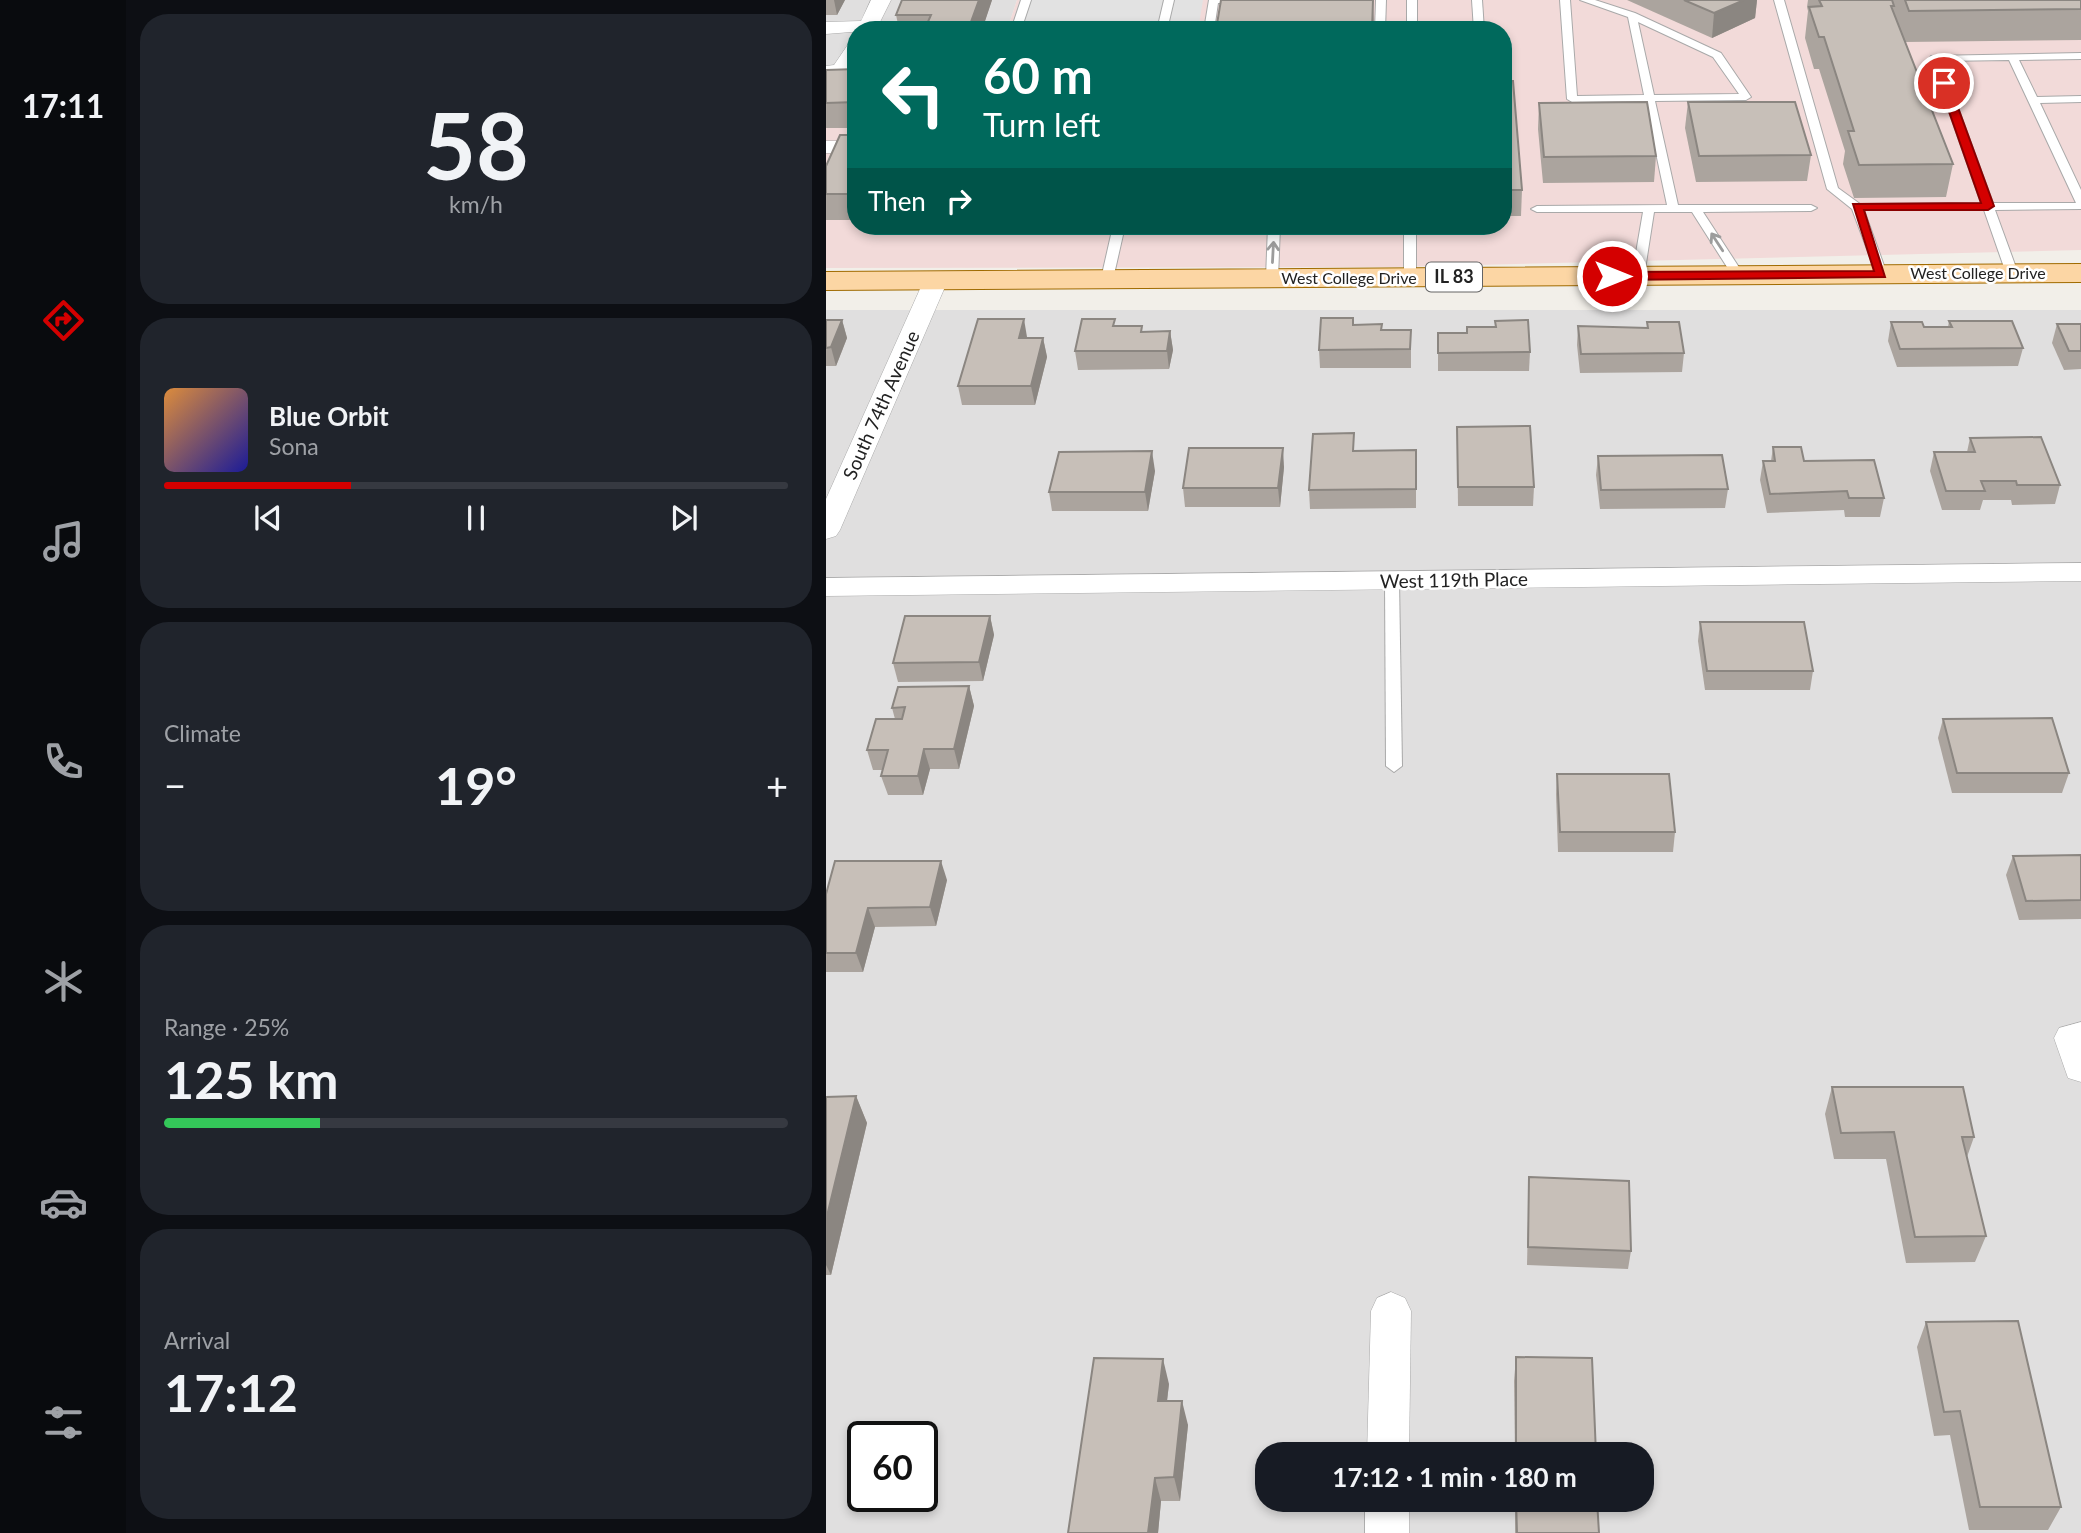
<!DOCTYPE html>
<meta charset="utf-8">
<style>
body{margin:0;font-family:Lato,sans-serif;background:#20242c;color:#f1f3f6;height:100vh;display:flex;flex-direction:column;font-size:26px;white-space:nowrap}
*{box-sizing:border-box;margin:0}
p{font-size:23px;color:#9ea1a6}
.icon{flex:none;width:38px;height:38px;fill:none;stroke:currentColor;stroke-width:2;stroke-linecap:round;stroke-linejoin:round}
.map{position:relative;flex:1;overflow:hidden}
.sheet{display:flex;flex-direction:column;gap:14px;padding:14px;background:#0d0f14;width:700px}
.sheet>*{flex:none}
.guide{position:absolute;left:21px;top:21px;width:665px;height:214px;border-radius:28px;box-shadow:0 4px 10px #0003;background:#00695c;color:#fff;overflow:hidden}
.speed{position:absolute;left:21px;top:1421px;display:flex;gap:14px;font-size:35px;font-weight:700;text-align:center}
.speed>*{display:grid;place-content:center;width:91px;height:91px;border-radius:50%;background:#171b24;box-shadow:0 4px 10px #0003;line-height:1}
.speed .limit{border:4px solid #111;border-radius:10px;background:#fff;color:#111}
.pin{position:absolute;display:grid;place-items:center;width:60px;height:60px;color:#fff;margin:-30px;border:4px solid #fff;border-radius:50%;box-shadow:0 2px 7px #0007}
.me{position:absolute;width:77px;margin:-38px;rotate:90deg;stroke-linejoin:round;filter:drop-shadow(0 0 5px #0008)}
.turn{display:flex;align-items:center;gap:24px;height:147px;padding:0 21px;font-size:32px}
.turn .icon{width:91px;height:91px;stroke-width:2.5}
.turn b{display:block;font-size:49px;line-height:60px}
.then{display:flex;align-items:center;height:66px;padding:0 21px;background:#0003;gap:14px;font-size:26px}
.big{font-size:52px;font-weight:700;line-height:1.1}
.sheet .card{flex:1;display:flex;flex-direction:column;justify-content:center;gap:10px;min-width:0;padding:0 24px;border-radius:28px;background:#20242c}
.sheet .dial{align-items:center;gap:0}
.dial b{font-size:91px;line-height:1}
.song{display:flex;align-items:center;gap:21px}
.cover{width:84px;height:84px;border-radius:10px;background:linear-gradient(135deg,hsl(30 70% 55%),hsl(240 70% 35%))}
.played{height:7px;border-radius:4px;background:linear-gradient(90deg,#d40000 30%,#363941 30%)}
.keys{display:flex;justify-content:space-around;direction:ltr}
.heat{display:flex;justify-content:space-between;align-items:center;font-size:38px;direction:ltr}
.charge{height:10px;border-radius:5px;background:linear-gradient(90deg,#34c759 25%,#363941 0)}
.trip{position:absolute;left:429px;top:1442px;width:399px;height:70px;border-radius:28px;background:#171b24;box-shadow:0 4px 10px #0003;font-weight:700;line-height:70px;text-align:center}
main{display:flex;flex:1;min-height:0}
.tab-bar{display:flex;flex-direction:column;width:126px;justify-content:space-around;align-items:center;background:#090b0e;color:#9ea1a6}
.tab-bar .icon{width:49px;height:49px}
.tab-bar .current{color:#d40000}
.tab-bar b{font-size:32px;color:#f1f3f6}
.map>svg:first-child{display:block}
.residential{fill:#e0dfdf;fill-rule:evenodd}
.commercial{fill:#f2dad9}
.parking{fill:#e2e2e2}
.lines{fill:none;stroke-linecap:round;stroke-linejoin:round}
.lane-casing{stroke:#a9a9a9;stroke-width:2}
.street-casing{stroke:#a9a9a9;stroke-width:1}
.primary-casing{stroke:#a06b00;stroke-width:2}
.lane{fill:#fff;fill-rule:evenodd}
.street{fill:#fff;fill-rule:evenodd}
.primary{fill:#fcd6a4;fill-rule:evenodd}
.wall{fill:#aba49e}
.shaded-wall{fill:#8b8681}
.building{fill:#c7bfb8;stroke:#8b8681;stroke-width:2}
.oneway{stroke:#9c9c9c}
.route{fill:#d40000;stroke:#8a0000;stroke-width:2}
.labels{text-anchor:middle;stroke-width:5;stroke-linejoin:round;paint-order:stroke}
.far-street-label{font-size:16px;fill:#222;stroke:#fff}
.shield{fill:#fff;stroke:#646464;stroke-width:2}
.shield-label{font-size:18px;font-weight:bold;fill:#222}
.street-label{font-size:19px;fill:#222;stroke:#fff}
</style>
<main>
<nav class="tab-bar">
<b>17:11</b>
<svg class="icon current" aria-label="directions" viewBox="0 0 24 24"><path d="M12 3l9 9-9 9-9-9zM9 14v-3h6M13 9l2 2-2 2"/></svg>
<svg class="icon" aria-label="music" viewBox="0 0 24 24"><path d="M9 18V5l10-2v13"/><circle cx="6" cy="18" r="3"/><circle cx="16" cy="16" r="3"/></svg>
<svg class="icon" aria-label="phone" viewBox="0 0 24 24"><path d="M5 4h4l2 5-3 2q2 4 5 5l2-3 5 2v4C11 20 4 13 5 4z"/></svg>
<svg class="icon" aria-label="climate" viewBox="0 0 24 24"><path d="M12 3v18M4 7l16 10M4 17L20 7"/></svg>
<svg class="icon" aria-label="car" viewBox="0 0 24 24"><path d="M5 17H2v-5l4-1 3-4h7l3 4 3 1v5h-3M9 17h6M6 11h13"/><circle cx="7" cy="17" r="2"/><circle cx="17" cy="17" r="2"/></svg>
<svg class="icon" aria-label="filters" viewBox="0 0 24 24"><path d="M4 7h16M4 17h16"/><circle cx="9" cy="7" r="2"/><circle cx="15" cy="17" r="2"/></svg>
</nav>
<section class="sheet">
<div class="card dial"><b>58</b><p>km/h</p></div>
<div class="card">
<div class="song"><i class="cover"></i><div><b>Blue Orbit</b><p>Sona</p></div></div>
<div class="played"></div>
<div class="keys"><svg class="icon" aria-label="previous" viewBox="0 0 24 24"><path d="M18 5L8 12l10 7zM5 5v14"/></svg><svg class="icon" aria-label="pause" viewBox="0 0 24 24"><path d="M8 5v14M16 5v14"/></svg><svg class="icon" aria-label="next" viewBox="0 0 24 24"><path d="M6 5l10 7-10 7zM19 5v14"/></svg></div>
</div>
<div class="card"><p>Climate</p>
<div class="heat"><a>−</a><b class="big">19°</b><a>+</a></div>
</div>
<div class="card"><p>Range · 25%</p><b class="big">125 km</b><div class="charge"></div></div>
<div class="card"><p>Arrival</p><b class="big">17:12</b></div>
</section>
<div class="map">
<svg width="1255" height="1533" viewBox="0 0 1255 1533">
<rect width="100%" height="100%" fill="#f2efe9"/>
<g class="residential">
<polygon points="0,0 191,0 181,30 30,30 30,93 0,94"/>
<path d="M0,310H1255V1533H0ZM37,1437H96V1496H37ZM441,1454H816V1500H441Z"/>
</g>
<polygon class="commercial" points="191,0 1255,0 1255,250 570,267 0,268 0,94 30,93 30,226 677,226 677,30 181,30"/>
<polygon class="parking" points="194,0 377,0 372,30 184,30"/>
<g class="lines">
<g class="lane-casing">
<g id="lane">
<polygon points="195,0 205,0 195,30 185,30"/>
<polygon points="338,0 348,0 341,30 331,30"/>
<polygon points="383,0 428,0 423,3 392,3 388,30 378,30"/>
<polygon points="550,0 560,0 559,30 549,30"/>
<rect x="581" y="0" width="10" height="30"/>
<polygon points="646,0 656,0 658,30 648,30"/>
<path d="M734,0H744L751,96L818,95L802,17L754,0H769L809,13L895,53L925,97L920,100L829,101L852,205H985L991,208L985,211L877,212L918,275L916,278H908L866,212H828L818,276L812,280L806,276L817,212H711L705,209L711,206L841,205L819,101L746,102L741,99ZM812,22L887,57L913,94L828,95Z"/>
<path d="M948,0H958L1012,188L1034,204L1155,203L1104,58L1105,56L1255,53V59L1193,60L1211,97L1255,96V102L1214,103L1255,190V209L1169,210L1192,273L1186,277L1180,273L1158,210H1038L1061,274L1055,278L1051,276L1026,209L1001,189ZM1183,60L1250,203H1167L1115,61Z"/>
<polygon points="287,226 299,226 287,279 281,283 275,279"/>
<polygon points="377,226 389,226 388,231 378,233"/>
<polygon points="442,226 454,226 452,278 446,282 440,278"/>
<polygon points="578,226 590,226 590,277 584,281 578,277"/>
<polygon points="566,575 573,580 576,766 568,772 560,766 559,580"/>
</g>
</g>
<g class="street-casing">
<g id="street">
<polygon points="45,0 65,0 50,30 0,34 0,22 35,21"/>
<polygon points="30,41 30,62 21,75 0,78 0,66 8,65 23,43"/>
<rect x="0" y="141" width="30" height="12"/>
<polygon points="110,273 118,275 122,280 14,530 10,536 0,539 0,499 98,280 102,275"/>
<polygon points="1255,563 1255,581 0,596 0,578"/>
<polygon points="1255,1022 1255,1082 1242,1078 1228,1038 1233,1028"/>
<polygon points="565,1292 579,1298 585,1311 583,1454 541,1454 545,1311 551,1298"/>
<rect x="539" y="1500" width="44" height="33"/>
</g>
</g>
<g class="primary-casing">
<polygon id="primary" points="1255,264 1255,282 0,290 0,272"/>
</g>
<use href="#lane" class="lane"/>
<use href="#street" class="street"/>
<use href="#primary" class="primary"/>
</g>
<g class="wall">
<polygon points="0,0 19,0 11,15 0,15"/>
<polygon points="76,0 166,0 156,30 62,30 72,24 70,15"/>
<polygon points="801,0 931,0 929,18 886,38"/>
<polygon points="982,0 1255,0 1255,40 1079,42 1127,164 1120,197 1028,198 1017,164 1019,151 993,69 988,69 979,38 982,11 981,7"/>
<polygon points="30,69 30,128 0,128 0,70"/>
<polygon points="677,81 696,190 695,216 677,216"/>
<polygon points="862,102 985,155 981,181 870,182 859,128"/>
<polygon points="713,103 830,156 828,182 717,183 712,129"/>
<polygon points="30,135 30,220 0,220 0,166"/>
<polygon points="0,320 16,320 21,338 10,366 0,366"/>
<polygon points="1123,321 1197,348 1192,366 1071,367 1062,341 1065,322 1098,327 1122,327"/>
<polygon points="821,322 858,353 856,372 754,373 751,345 752,326 821,328"/>
<polygon points="1231,324 1255,324 1255,369 1238,370 1226,343"/>
<polygon points="528,325 556,330 585,330 585,368 494,368 493,350"/>
<polygon points="290,326 316,326 316,332 344,331 347,350 343,369 252,370 249,351"/>
<polygon points="612,333 704,352 703,371 612,371"/>
<polygon points="201,338 217,338 221,357 209,405 136,405 132,386"/>
<polygon points="631,427 708,487 707,506 632,506"/>
<polygon points="1144,438 1234,485 1229,504 1186,505 1185,500 1157,500 1154,510 1116,510 1104,471 1108,452 1141,452"/>
<polygon points="947,447 978,461 1058,498 1054,517 1019,517 1018,510 941,513 934,480 937,461 945,461"/>
<polygon points="590,450 590,508 484,509 483,490 528,451"/>
<polygon points="772,456 902,489 899,508 774,509 770,475"/>
<polygon points="458,467 454,507 359,507 357,488"/>
<polygon points="329,471 322,511 226,511 223,492"/>
<polygon points="164,616 168,635 157,681 72,682 67,663"/>
<polygon points="874,622 987,671 984,690 879,690 872,641"/>
<polygon points="143,686 148,706 133,769 104,769 97,795 62,795 55,776 57,770 47,770 41,750 69,719 66,708"/>
<polygon points="1117,719 1243,773 1236,793 1126,793 1112,738"/>
<polygon points="731,774 849,832 847,852 732,852 730,794"/>
<polygon points="1255,855 1255,919 1193,920 1180,875 1187,856"/>
<polygon points="121,880 110,926 49,927 37,972 0,972 0,894"/>
<polygon points="1006,1087 1148,1137 1141,1157 1160,1236 1149,1262 1080,1263 1060,1159 1008,1159 999,1114"/>
<polygon points="30,1096 41,1123 5,1275 0,1275 0,1097"/>
<polygon points="703,1177 805,1251 802,1269 701,1265"/>
<polygon points="1100,1322 1235,1507 1222,1530 1143,1530 1124,1435 1108,1436 1091,1347"/>
<polygon points="690,1357 770,1454 689,1454 688,1381"/>
<polygon points="343,1384 341,1401 362,1425 354,1501 335,1501 332,1533 242,1533"/>
<polygon points="689,1500 771,1500 773,1533 689,1533"/>
</g>
<g class="shaded-wall">
<polygon points="8,0 19,0 11,15"/>
<polygon points="153,0 166,0 156,30 142,30"/>
<polygon points="547,0 548,30 546,30"/>
<polygon points="918,0 931,0 929,18 886,38 888,13"/>
<polygon points="198,319 201,337 193,338"/>
<polygon points="16,320 21,338 10,366 5,347"/>
<polygon points="344,331 347,350 343,369 341,351"/>
<polygon points="217,338 221,357 209,405 205,386"/>
<polygon points="457,448 458,467 454,507 452,488"/>
<polygon points="326,451 329,471 322,511 319,492"/>
<polygon points="164,616 168,635 157,681 153,662"/>
<polygon points="143,686 148,706 133,769 128,749"/>
<polygon points="98,749 104,769 97,795 92,776"/>
<polygon points="115,861 121,880 110,926 104,907"/>
<polygon points="42,908 49,927 37,972 30,953"/>
<polygon points="30,1096 41,1123 5,1275 0,1265 0,1220"/>
<polygon points="337,1359 343,1384 338,1425 332,1401"/>
<polygon points="356,1401 362,1425 354,1501 348,1477"/>
<polygon points="329,1478 335,1501 332,1533 322,1533"/>
</g>
<g class="building">
<polygon points="76,0 153,0 142,30 62,30 65,24 101,24 105,15 70,15"/>
<polygon points="395,0 547,0 546,30 390,30"/>
<polygon points="858,0 918,0 888,13"/>
<polygon points="993,0 1066,0 1068,6 1065,6 1127,164 1033,165 1022,131 1028,131 998,37 993,37 983,7 996,6"/>
<polygon points="1079,0 1255,0 1255,9 1083,11"/>
<polygon points="30,69 30,102 0,103 0,70"/>
<polygon points="677,81 687,81 696,190 677,190"/>
<polygon points="821,102 830,156 718,157 713,103"/>
<polygon points="862,102 969,102 985,155 873,156"/>
<polygon points="14,135 30,135 30,194 0,194 0,166"/>
<polygon points="495,318 527,318 527,325 556,324 555,330 585,330 584,349 493,350"/>
<polygon points="152,319 198,319 193,338 217,338 205,386 132,386"/>
<polygon points="256,319 289,319 287,326 316,326 315,332 344,331 341,351 249,351"/>
<polygon points="0,320 16,320 5,347 0,348"/>
<polygon points="702,320 704,352 612,353 612,333 641,333 641,327 670,327 669,321"/>
<polygon points="1123,321 1186,321 1197,348 1074,349 1065,322 1096,322 1098,327 1126,327"/>
<polygon points="821,322 853,322 858,353 755,354 752,326 822,328"/>
<polygon points="1231,324 1255,324 1255,351 1243,351"/>
<polygon points="704,426 708,487 632,487 631,427"/>
<polygon points="528,433 527,451 590,450 590,489 483,490 487,434"/>
<polygon points="1215,437 1234,485 1191,485 1190,481 1155,481 1159,491 1120,491 1108,452 1149,452 1144,438"/>
<polygon points="947,447 975,447 978,461 1048,460 1058,498 1023,498 1021,491 944,494 937,461 949,461"/>
<polygon points="363,448 457,448 452,488 357,488"/>
<polygon points="326,451 319,492 223,492 233,452"/>
<polygon points="896,455 902,489 775,490 772,456"/>
<polygon points="79,616 164,616 153,662 67,663"/>
<polygon points="874,622 978,622 987,671 881,671"/>
<polygon points="143,686 128,749 98,749 92,776 55,776 62,750 41,750 50,719 76,719 79,707 66,708 72,687"/>
<polygon points="1226,718 1243,773 1131,773 1117,719"/>
<polygon points="731,774 843,774 849,832 734,832"/>
<polygon points="1255,855 1255,900 1200,901 1187,856"/>
<polygon points="9,861 115,861 104,907 42,908 30,953 0,953 0,894"/>
<polygon points="1006,1087 1137,1087 1148,1137 1136,1137 1160,1236 1089,1237 1068,1132 1015,1133"/>
<polygon points="30,1096 0,1220 0,1097"/>
<polygon points="703,1177 803,1181 805,1251 702,1247"/>
<polygon points="1192,1321 1235,1507 1154,1507 1134,1411 1118,1412 1100,1322"/>
<polygon points="690,1357 766,1358 770,1454 690,1454"/>
<polygon points="268,1358 337,1359 332,1401 356,1401 348,1477 329,1478 322,1533 242,1533"/>
<polygon points="690,1500 771,1500 773,1533 691,1533"/>
</g>
<defs><path id="oneway-shaft" d="M-6 0H5M1.5-3L5.5 0L1.5 3" fill="none" stroke-width="1.6" stroke-linecap="round" stroke-linejoin="round" transform="scale(1.75)"/></defs>
<g class="oneway">
<use href="#oneway-shaft" transform="translate(891 242) rotate(-123)"/>
<use href="#oneway-shaft" transform="translate(447 252) rotate(-87)"/>
</g>
<polygon class="route" points="1118,80 1123,83 1168,206 1162,210 1038,210 1059,277 786,280 780,276 786,272 1048,271 1027,204 1155,203 1113,83"/>
<g class="labels">
<g class="far-street-label">
<text x="1152" y="279">West College Drive</text>
<text x="523" y="284">West College Drive</text>
</g>
<rect class="shield" x="600" y="262.5" width="56" height="29" rx="5"/>
<g class="shield-label">
<text x="628" y="283">IL 83</text>
</g>
<g class="street-label">
<text transform="translate(55 405) rotate(-66)" y="7">South 74th Avenue</text>
<text transform="translate(628 580) rotate(-1)" y="7">West 119th Place</text>
</g>
</g>
</svg>
<div class="speed"><div class="limit">60</div></div>
<div class="pin" style="left:1118px;top:83px;background:#d93025"><svg class="icon" aria-label="arrive" viewBox="0 0 24 24"><path d="M6 21V4h12l-3 4 3 4H6"/></svg></div>
<svg class="me" style="left:786px;top:276px" viewBox="-20 -20 40 40"><circle r="17" fill="#d40000" stroke="#fff" stroke-width="3"/><path d="M0-11L8 9 0 5-8 9z" fill="#fff"/></svg>
<div class="trip">17:12 · 1 min · 180 m</div>
<div class="guide">
<div class="turn"><svg class="icon" aria-label="left" viewBox="0 0 24 24"><path d="M17 20v-9H6M10 6l-5 5 5 5"/></svg><div><b>60 m</b>Turn left</div></div>
<div class="then">Then<svg class="icon" aria-label="right" viewBox="0 0 24 24"><path d="M7 20v-9h11M14 6l5 5-5 5"/></svg></div>
</div>
</div>
</main>
